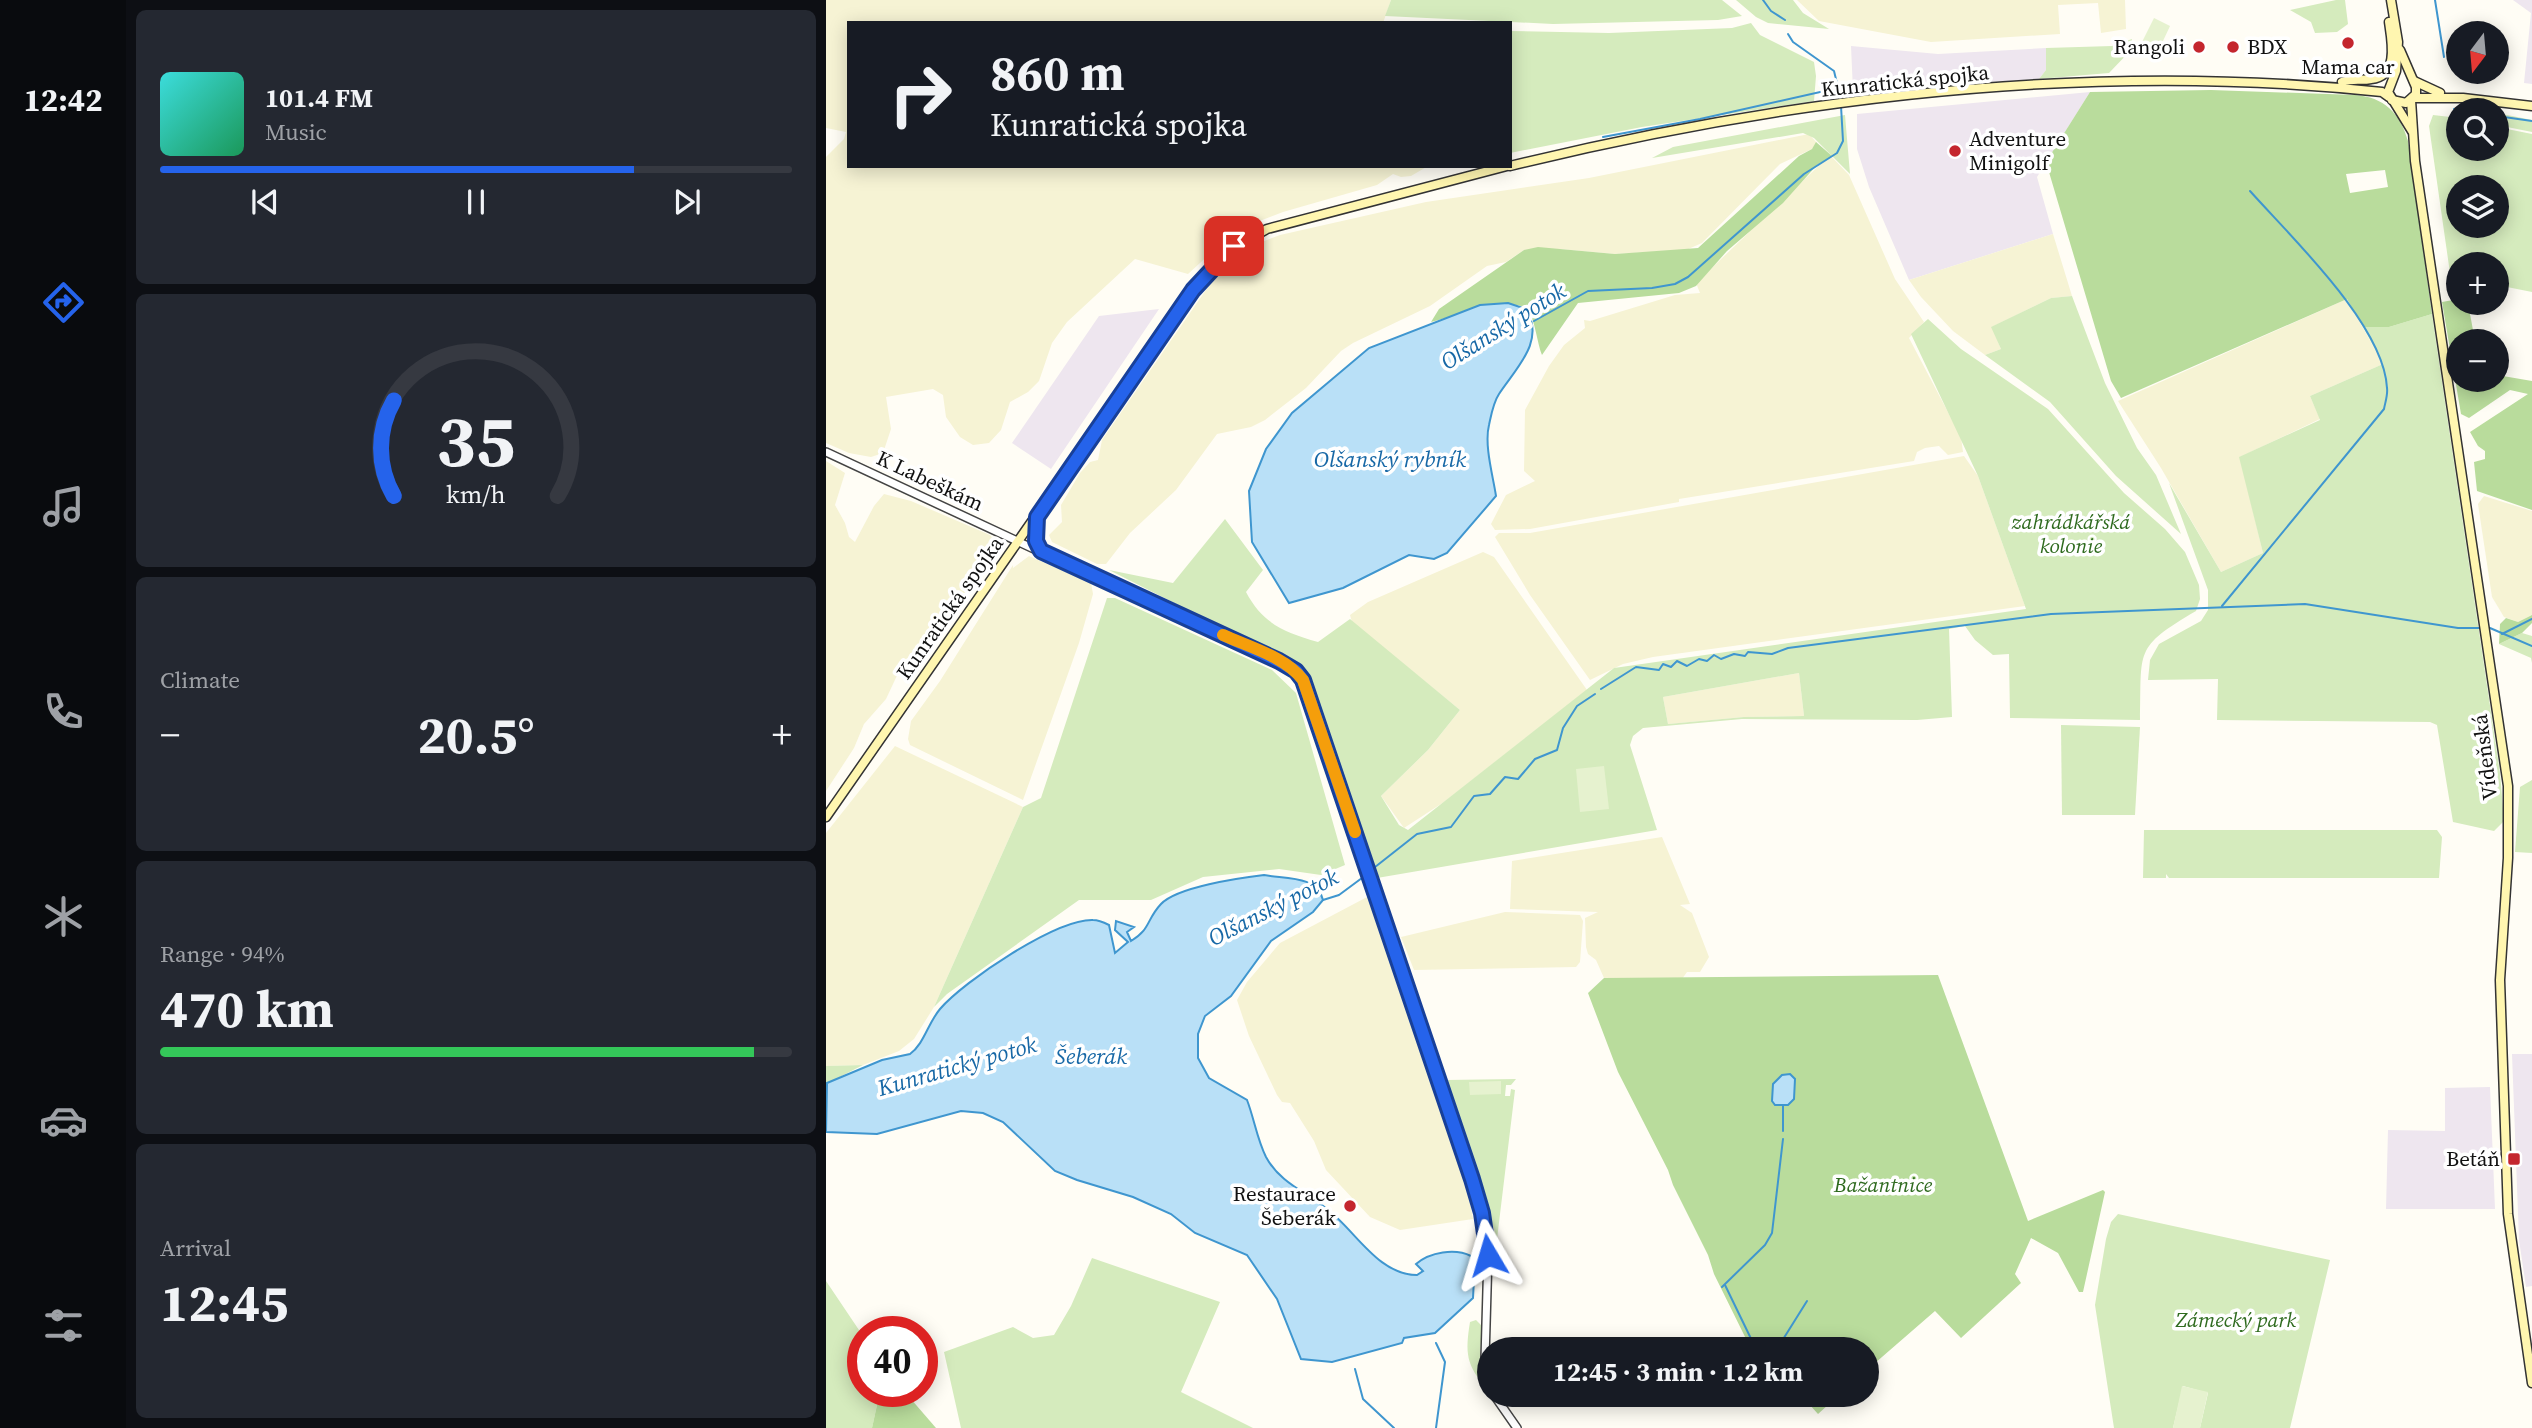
<!DOCTYPE html>
<meta charset="utf-8">
<style>
body{margin:0;font-family:"Source Serif 4",serif;background:#242831;color:#f1f3f6;height:100vh;display:flex;flex-direction:column;font-size:26px;white-space:nowrap}
*{box-sizing:border-box;margin:0}
p{font-size:23px;color:#9ea1a6}
.icon{flex:none;width:38px;height:38px;fill:none;stroke:currentColor;stroke-width:2;stroke-linecap:round;stroke-linejoin:round}
.map{position:relative;flex:1;overflow:hidden}
.side{display:flex;flex-direction:column;gap:10px;padding:10px;background:#0d0f14;width:700px}
.side>*{flex:none}
.top-card{position:absolute;left:21px;top:21px;width:665px;height:147px;border-radius:0px;box-shadow:0 4px 18px #0003;background:#171b24;color:#f1f3f6;overflow:hidden}
.needle{width:46px;rotate:196deg}
.controls{position:absolute;left:1620px;top:21px;display:grid;gap:14px}
.controls a{display:grid;place-items:center;width:63px;height:63px;border-radius:50%;background:#171b24;box-shadow:0 4px 18px #0003;font-size:35px}
.speed{position:absolute;left:21px;top:1316px;display:flex;gap:14px;font-size:35px;font-weight:700;text-align:center}
.speed>*{display:grid;place-content:center;width:91px;height:91px;border-radius:50%;background:#171b24;box-shadow:0 4px 18px #0003;line-height:1}
.speed .limit{border:10px solid #d22;background:#fff;color:#111}
.pin{position:absolute;display:grid;place-items:center;width:60px;height:60px;color:#fff;margin:-30px;border-radius:14px;box-shadow:0 4px 10px #0006}
.me{position:absolute;width:77px;margin:-38px;rotate:353deg;stroke-linejoin:round;filter:drop-shadow(0 0 5px #0008)}
.turn{display:flex;align-items:center;gap:24px;height:147px;padding:0 28px;font-size:32px}
.turn .icon{width:91px;height:91px;stroke-width:2.5}
.turn b{display:block;font-size:49px;line-height:60px}
.big{font-size:52px;font-weight:700;line-height:1.1}
.side .tile{flex:1;display:flex;flex-direction:column;justify-content:center;gap:10px;min-width:0;padding:0 24px;border-radius:10px;background:#242831}
.side .dial{align-items:center;gap:0}
.dial svg{height:182px;overflow:visible;fill:none;stroke:#363941;stroke-width:7;stroke-linecap:round;text-anchor:middle}
.dial text{fill:#f1f3f6;stroke:none}
.song{display:flex;align-items:center;gap:21px}
.cover{width:84px;height:84px;border-radius:10px;background:linear-gradient(135deg,hsl(180 70% 55%),hsl(150 70% 35%))}
.played{height:7px;border-radius:4px;background:linear-gradient(90deg,#2563eb 75%,#363941 75%)}
.keys{display:flex;justify-content:space-around;direction:ltr}
.heat{display:flex;justify-content:space-between;align-items:center;font-size:38px;direction:ltr}
.charge{height:10px;border-radius:5px;background:linear-gradient(90deg,#34c759 94%,#363941 0)}
.trip{position:absolute;left:651px;top:1337px;width:402px;height:70px;border-radius:35px;background:#171b24;box-shadow:0 4px 18px #0003;font-weight:700;line-height:70px;text-align:center}
main{display:flex;flex:1;min-height:0}
.tab-bar{display:flex;flex-direction:column;width:126px;justify-content:space-around;align-items:center;background:#090b0e;color:#9ea1a6}
.tab-bar .icon{width:49px;height:49px}
.tab-bar .current{color:#2563eb}
.tab-bar b{font-size:32px;color:#f1f3f6}
.map>svg:first-child{display:block}
.industrial{fill:#eee6ef}
.farmland{fill:#f6f3d4}
.green{fill:#d5ebbd;fill-rule:evenodd}
.forest{fill:#b9dc9c;fill-rule:evenodd}
.pitch{fill:#e6f2cf}
.water{fill:#b9e0f7;stroke:#3f96cf;stroke-width:2}
.lines{fill:none;stroke-linecap:round;stroke-linejoin:round}
.stream{stroke:#3f96cf;stroke-width:2}
.tertiary-casing{stroke:#444;stroke-width:10}
.secondary-casing{stroke:#333;stroke-width:11}
.tertiary{stroke:#fff;stroke-width:7}
.secondary{stroke:#fff6b0;stroke-width:8}
.route-casing{stroke:#184099;stroke-width:18}
.route{stroke:#2563eb;stroke-width:12}
.slow{stroke:#f59e0b;stroke-width:12}
.poi-dot{fill:#c4262e;stroke:#fff;stroke-width:2.5}
.labels{text-anchor:middle;stroke-width:7;stroke-linejoin:round;paint-order:stroke}
.poi-label{font-size:21px;fill:#111;stroke:#fff;text-anchor:end}
.street-label{font-size:21px;fill:#111;stroke:#fff}
.park-label{font-size:21px;font-style:italic;fill:#2f6b1f;stroke:#fff}
.water-label{font-size:23px;font-style:italic;fill:#1768a6;stroke:#fff}
</style>
<main>
<nav class="tab-bar">
<b>12:42</b>
<svg class="icon current" aria-label="directions" viewBox="0 0 24 24"><path d="M12 3l9 9-9 9-9-9zM9 14v-3h6M13 9l2 2-2 2"/></svg>
<svg class="icon" aria-label="music" viewBox="0 0 24 24"><path d="M9 18V5l10-2v13"/><circle cx="6" cy="18" r="3"/><circle cx="16" cy="16" r="3"/></svg>
<svg class="icon" aria-label="phone" viewBox="0 0 24 24"><path d="M5 4h4l2 5-3 2q2 4 5 5l2-3 5 2v4C11 20 4 13 5 4z"/></svg>
<svg class="icon" aria-label="climate" viewBox="0 0 24 24"><path d="M12 3v18M4 7l16 10M4 17L20 7"/></svg>
<svg class="icon" aria-label="car" viewBox="0 0 24 24"><path d="M5 17H2v-5l4-1 3-4h7l3 4 3 1v5h-3M9 17h6M6 11h13"/><circle cx="7" cy="17" r="2"/><circle cx="17" cy="17" r="2"/></svg>
<svg class="icon" aria-label="filters" viewBox="0 0 24 24"><path d="M4 7h16M4 17h16"/><circle cx="9" cy="7" r="2"/><circle cx="15" cy="17" r="2"/></svg>
</nav>
<section class="side">
<div class="tile">
<div class="song"><i class="cover"></i><div><b>101.4 FM</b><p>Music</p></div></div>
<div class="played"></div>
<div class="keys"><svg class="icon" aria-label="previous" viewBox="0 0 24 24"><path d="M18 5L8 12l10 7zM5 5v14"/></svg><svg class="icon" aria-label="pause" viewBox="0 0 24 24"><path d="M8 5v14M16 5v14"/></svg><svg class="icon" aria-label="next" viewBox="0 0 24 24"><path d="M6 5l10 7-10 7zM19 5v14"/></svg></div>
</div>
<div class="tile dial"><svg viewBox="0 0 100 80">
<path d="M14 69A42 42 0 1 1 86 69"/>
<path d="M14 69A42 42 0 0 1 14 27" stroke="#2563eb"/>
<text x="50" y="56" font-size="32" font-weight="700">35</text>
<text x="50" y="72" font-size="11">km/h</text>
</svg></div>
<div class="tile"><p>Climate</p>
<div class="heat"><a>−</a><b class="big">20.5°</b><a>+</a></div>
</div>
<div class="tile"><p>Range · 94%</p><b class="big">470 km</b><div class="charge"></div></div>
<div class="tile"><p>Arrival</p><b class="big">12:45</b></div>
</section>
<div class="map">
<svg width="1706" height="1428" viewBox="0 0 1706 1428">
<rect width="100%" height="100%" fill="#fffdf5"/>
<g class="industrial">
<polygon points="1687,0 1706,0 1706,84 1698,83 1705,13"/>
<polygon points="1025,46 1112,54 1220,48 1220,70 1213,79 1027,91"/>
<polygon points="1264,92 1211,177 1227,234 1083,280 1043,187 1031,149 1031,114"/>
<polygon points="333,309 225,469 186,443 273,316"/>
<polygon points="1686,1054 1706,1054 1706,1286 1700,1287 1693,1240"/>
<polygon points="1664,1087 1669,1209 1560,1209 1562,1130 1619,1131 1619,1088"/>
</g>
<g class="farmland">
<polygon points="0,0 565,0 557,23 23,23 23,166 602,166 585,176 575,177 567,174 551,185 457,212 410,230 362,274 309,259 241,322 226,343 213,381 202,392 184,402 175,430 163,443 147,445 134,437 120,417 117,395 107,389 60,397 65,429 57,453 45,457 23,453 0,443 0,157 18,139 20,132 0,128"/>
<polygon points="971,0 1299,0 1300,29 1275,33 1272,3 1232,5 1234,34 1105,42 993,21"/>
<polygon points="983,134 991,143 986,149 954,164 876,243 860,250 789,254 734,249 698,250 680,262 661,266 604,306 527,343 515,351 480,388 439,420 425,427 391,434 350,490 304,533 280,564 271,564 226,542 223,535 236,522 235,505 254,473 264,462 272,460 276,440 382,287 400,264 423,247 454,235 600,202 763,178"/>
<polygon points="1004,155 1023,175 1069,279 1098,322 1083,338 1135,437 1137,452 1122,455 1113,446 1099,448 1091,452 1088,461 853,499 853,502 704,529 669,530 665,524 680,495 709,481 698,471 699,410 723,366 738,345 759,328 758,320 764,321 849,295 874,293 870,283"/>
<polygon points="1227,234 1246,296 1225,298 1166,327 1175,349 1159,355 1127,331 1095,297 1083,280"/>
<polygon points="1521,299 1557,364 1484,396 1494,419 1414,457 1437,553 1395,572 1335,468 1292,401"/>
<polygon points="1138,456 1152,476 1199,606 827,657 797,664 764,680 704,595 669,537 673,533 704,533"/>
<polygon points="0,461 19,473 9,505 19,523 23,537 29,542 48,506 58,494 85,501 164,535 172,547 127,614 105,641 87,653 75,667 60,699 38,724 28,748 0,791"/>
<polygon points="1658,496 1706,511 1706,615 1692,622 1678,617 1666,597 1652,504"/>
<polygon points="657,552 668,557 761,690 618,802 578,828 555,796 602,750 634,710 526,622 524,615 542,602"/>
<polygon points="203,556 265,583 267,594 253,643 197,800 84,745 82,739 85,721 114,681 187,565 187,568"/>
<polygon points="973,673 978,716 918,717 842,724 837,697"/>
<polygon points="69,746 197,807 108,1007 88,1039 73,1051 37,1065 0,1066 0,833"/>
<polygon points="836,837 864,904 854,905 866,913 883,957 874,972 861,972 856,979 778,978 770,960 762,954 760,947 759,918 772,912 684,909 686,861"/>
<polygon points="543,896 639,1174 647,1219 574,1230 544,1217 500,1170 488,1141 464,1103 456,1102 451,1095 423,1036 411,1000 421,982 454,943"/>
<polygon points="679,912 754,915 757,921 754,962 750,967 588,970 575,937"/>
</g>
<g class="green">
<polygon points="565,0 896,0 916,16 892,20 727,24 559,16"/>
<polygon points="910,0 967,0 977,13 1003,29 942,23 930,17"/>
<polygon points="1510,0 1519,0 1522,24 1511,32 1489,33 1485,22 1464,10"/>
<polygon points="925,23 934,35 988,62 990,76 988,101 816,127 684,153 684,31 783,33 906,28"/>
<polygon points="1306,39 1304,51 1283,73 1213,79 1220,70 1220,48 1286,46"/>
<polygon points="1671,113 1706,120 1706,132 1671,125"/>
<polygon points="1019,115 1024,174 988,138 977,133 826,158 847,147"/>
<path d="M1607,115L1633,118V149H1671V127L1706,134V292L1671,285V264H1633V278L1625,280L1603,126ZM1633,187H1671V226H1633Z"/>
<polygon points="1246,296 1279,383 1311,448 1330,475 1355,534 1290,476 1224,402 1159,355 1175,349 1165,327 1225,298"/>
<polygon points="1606,314 1674,773 1678,821 1668,831 1627,822 1611,725 1604,722 1391,720 1392,679 1322,680 1324,660 1333,644 1375,621 1382,610 1382,590 1343,483 1395,572 1437,553 1413,457 1494,420 1484,396 1557,364 1537,327 1563,327"/>
<path d="M1102,319L1135,349L1222,409L1298,493L1339,529L1359,552L1373,585L1374,599L1370,611C1307,648 1316,650 1314,720L1184,718L1183,654L1167,655L1149,640L1139,626L1123,629L1126,717L1091,720L916,719L817,728L807,736L804,745L831,830L551,878L475,667L283,570L347,583L399,519L437,570L420,592C437,624 458,632 492,642L524,619L634,710L602,750L555,796L573,825L582,830L788,668L1200,609L1152,476L1085,334ZM973,673L978,716L918,717L842,724L837,697Z"/>
<polygon points="281,598 289,598 446,670 470,693 519,865 495,875 453,869 377,877 325,900 253,900 121,994 108,1007 197,807 215,798"/>
<polygon points="1696,633 1706,636 1706,663 1705,658 1673,644"/>
<polygon points="1235,725 1314,727 1309,815 1236,815"/>
<polygon points="1706,780 1706,853 1689,852 1694,787"/>
<polygon points="1318,830 1611,830 1616,837 1613,878 1343,878 1340,874 1340,878 1317,878"/>
<polygon points="37,1065 0,1084 0,1066"/>
<polygon points="690,1079 685,1085 680,1085 679,1096 684,1096 685,1089 689,1090 671,1239 620,1080"/>
<polygon points="1292,1214 1504,1260 1464,1428 1374,1428 1382,1393 1357,1386 1347,1428 1288,1428 1269,1305 1280,1239 1285,1222"/>
<polygon points="266,1258 394,1302 355,1392 427,1428 135,1428 118,1352 187,1327 207,1338 228,1335 245,1306"/>
<polygon points="0,1281 37,1336 37,1391 54,1391 46,1428 0,1428"/>
<path d="M650,1320L656,1326L654,1355L661,1389C640,1365 639,1353 644,1322Z"/>
</g>
<g class="forest">
<path d="M1385,90L1529,95C1558,97 1574,113 1582,141L1606,314L1563,327H1537L1521,299L1295,398L1285,381L1220,162L1264,92ZM1559,170L1562,187L1524,193L1520,174Z"/>
<path d="M990,142L1006,156L991,165L957,203L901,251L870,286L853,293L752,303L716,355C711,343 709,318 701,309C685,295 625,317 605,322L613,309L698,250L712,247L789,254L872,248L973,156L986,149Z"/>
<polygon points="1633,299 1633,303 1642,303 1649,341 1633,341 1633,380 1671,380 1671,375 1706,381 1706,510 1651,491 1648,462 1659,459 1659,451 1652,446 1644,432 1702,394 1684,390 1643,418 1635,414 1616,302"/>
<polygon points="1706,615 1706,623 1696,633 1673,644 1674,624 1680,618 1692,622"/>
<polygon points="1112,975 1202,1221 1277,1190 1279,1192 1257,1292 1253,1292 1232,1253 1205,1238 1189,1274 1195,1283 1135,1338 1109,1311 1041,1370 1041,1349 925,1349 888,1274 882,1255 847,1185 842,1170 792,1072 762,993 778,978"/>
<polygon points="54,1391 78,1391 110,1428 46,1428"/>
<polygon points="975,1395 1013,1395 992,1414"/>
</g>
<g class="pitch">
<polygon points="1328,18 1344,26 1330,56 1313,48"/>
<polygon points="778,766 783,809 754,812 750,769"/>
<polygon points="675,1081 675,1094 644,1095 643,1082"/>
<polygon points="1356,1386 1382,1392 1374,1428 1347,1428"/>
</g>
<g class="water">
<path d="M682,303L700,309C720,341 690,368 673,394C667,403 665,416 663,425C658,445 667,476 670,496L621,553L608,559L583,555L517,588L463,603L426,542L423,491L440,449L466,413L543,348L654,305Z"/>
<path d="M438,875C459,879 491,875 497,900L487,912L445,941L405,996L379,1016L372,1034V1058L383,1078L421,1100C428,1118 431,1139 440,1157C454,1183 480,1192 501,1209C529,1230 552,1275 591,1275L597,1271L590,1264C604,1252 629,1248 645,1256L649,1271L653,1274L648,1279L647,1298L609,1333L578,1338L576,1343L506,1362L475,1359L451,1299L421,1255L369,1233L345,1214L307,1197L251,1180L229,1171L177,1122L157,1113L135,1111L51,1134L0,1132L1,1083L56,1060L84,1054C98,1044 102,1023 114,1009C138,981 230,919 267,920C272,920 279,923 283,925L289,953L302,942L289,930L290,921L308,927L301,932L305,941C325,929 320,920 335,904C351,887 413,878 438,875Z"/>
<polygon points="964,1074 969,1079 968,1099 962,1105 949,1105 946,1101 947,1084 956,1075"/>
</g>
<g class="lines">
<g class="stream">
<polyline points="937,0 945,11 959,20"/>
<polyline points="1609,0 1618,57"/>
<polyline points="962,34 967,42 1008,71 1015,100"/>
<polyline points="1628,109 1634,110"/>
<polyline points="1671,116 1706,121"/>
<polyline points="777,137 874,119 1012,88"/>
<polyline points="708,321 762,291 826,288 849,284 862,277 978,174 1011,153 1017,141 1015,106"/>
<path d="M1396,606L1558,409C1559,403 1562,395 1561,388C1558,325 1465,237 1424,191"/>
<polyline points="1664,628 1706,646"/>
<polyline points="1676,634 1706,619"/>
<polyline points="775,689 810,667 833,670 837,664 845,667 851,661 861,666 873,659 881,661 888,655 895,659 908,654 919,656 922,652 946,654 962,648 1225,614 1479,604 1632,628 1653,628"/>
<polyline points="544,871 591,834 625,827 648,796 664,794 679,777 692,779 709,759 731,750 737,728 751,706 769,694"/>
<polyline points="497,900 513,895 540,875"/>
<polyline points="957,1106 957,1131"/>
<polyline points="899,1285 930,1349"/>
<polyline points="896,1287 939,1245 946,1233 957,1139"/>
<polyline points="610,1343 619,1362 610,1428"/>
<polyline points="951,1349 981,1301"/>
<polyline points="529,1369 537,1399 568,1428"/>
</g>
<g class="tertiary-casing">
<g id="tertiary">
<polyline points="0,452 470,671 481,691 653,1200 662,1255 659,1359 663,1381"/>
<polyline points="211,517 210,541 214,550"/>
<polyline points="668,1395 691,1428"/>
</g>
</g>
<g class="secondary-casing">
<g id="secondary">
<polyline points="1565,0 1572,42 1570,71 1562,92 1586,131"/>
<polyline points="1588,81 1614,93"/>
<path d="M1516,82C1526,78 1535,81 1545,79C1573,76 1566,42 1563,22"/>
<polyline points="1588,98 1637,98 1706,106"/>
<polyline points="1566,100 1580,103 1590,94 1590,87 1574,50"/>
<polyline points="1585,100 1589,161 1682,786 1682,858 1674,980 1682,1214 1706,1383"/>
<path d="M684,166C966,97 1266,61 1556,92L1563,97"/>
<polyline points="0,817 367,290 397,254 441,229 681,166"/>
</g>
</g>
<use href="#tertiary" class="tertiary"/>
<use href="#secondary" class="secondary"/>
</g>
<g class="lines">
<g class="route-casing">
<polyline id="route" points="408,246 367,290 211,517 210,541 215,551 453,661 470,671 477,680 646,1179 656,1213 662,1255"/>
</g>
<use href="#route" class="route"/>
<path class="slow" d="M397,635C423,647 460,657 477,680L529,832"/>
</g>
<g class="poi-dot">
<circle cx="1522" cy="43" r="7"/>
<circle cx="1373" cy="47" r="7"/>
<circle cx="1407" cy="47" r="7"/>
<circle cx="1129" cy="151" r="7"/>
<rect x="1681" y="1152" width="14" height="14" rx="3.5"/>
<circle cx="524" cy="1206" r="7"/>
</g>
<g class="labels">
<g class="poi-label">
<text x="1359" y="54">Rangoli</text>
<text x="1421" y="54" text-anchor="start">BDX</text>
<text x="1522" y="74" text-anchor="middle">Mama car</text>
<text x="1143" y="146" text-anchor="start">Adventure<tspan x="1143" dy="24">Minigolf</tspan></text>
<text x="1674" y="1166">Betáň</text>
<text x="510" y="1201">Restaurace<tspan x="510" dy="24">Šeberák</tspan></text>
</g>
<g class="street-label">
<text transform="translate(1079 81) rotate(-6)" y="7">Kunratická spojka</text>
<text transform="translate(104 481) rotate(25)" y="7">K Labeškám</text>
<text transform="translate(124 608) rotate(-55)" y="7">Kunratická spojka</text>
<text transform="translate(1659 757) rotate(-97)" y="7">Vídeňská</text>
</g>
<g class="park-label">
<text x="1245" y="529">zahrádkářská<tspan x="1245" dy="24">kolonie</tspan></text>
<text x="1057" y="1192">Bažantnice</text>
<text x="1410" y="1327">Zámecký park</text>
</g>
<g class="water-label">
<text transform="translate(677 326) rotate(-32)" y="8">Olšanský potok</text>
<text x="564" y="467">Olšanský rybník</text>
<text transform="translate(447 907) rotate(-27)" y="8">Olšanský potok</text>
<text x="265" y="1064">Šeberák</text>
<text transform="translate(131 1066) rotate(-16)" y="8">Kunratický potok</text>
</g>
</g>
</svg>
<div class="controls">
<a><svg class="needle" viewBox="-14 -14 28 28"><path d="M0-13l5 13h-10z" fill="#e53935"/><path d="M0 13l5-13h-10z" fill="#9ea1a6"/></svg></a>
<a><svg class="icon" aria-label="search" viewBox="0 0 24 24"><circle cx="10" cy="10" r="6"/><path d="M15 15l6 6"/></svg></a>
<a><svg class="icon" aria-label="layers" viewBox="0 0 24 24"><path d="M12 4l9 5-9 5-9-5zM3 14l9 5 9-5"/></svg></a>
<a>+</a>
<a>−</a>
</div>
<div class="speed"><div class="limit">40</div></div>
<div class="pin" style="left:408px;top:246px;background:#d93025"><svg class="icon" aria-label="arrive" viewBox="0 0 24 24"><path d="M6 21V4h12l-3 4 3 4H6"/></svg></div>
<svg class="me" style="left:662px;top:1255px" viewBox="-20 -20 40 40"><path d="M0-17L14 15 0 8-14 15z" fill="#2563eb" stroke="#fff" stroke-width="4"/></svg>
<div class="trip">12:45 · 3 min · 1.2 km</div>
<div class="top-card">
<div class="turn"><svg class="icon" aria-label="right" viewBox="0 0 24 24"><path d="M7 20v-9h11M14 6l5 5-5 5"/></svg><div><b>860 m</b>Kunratická spojka</div></div>
</div>
</div>
</main>
